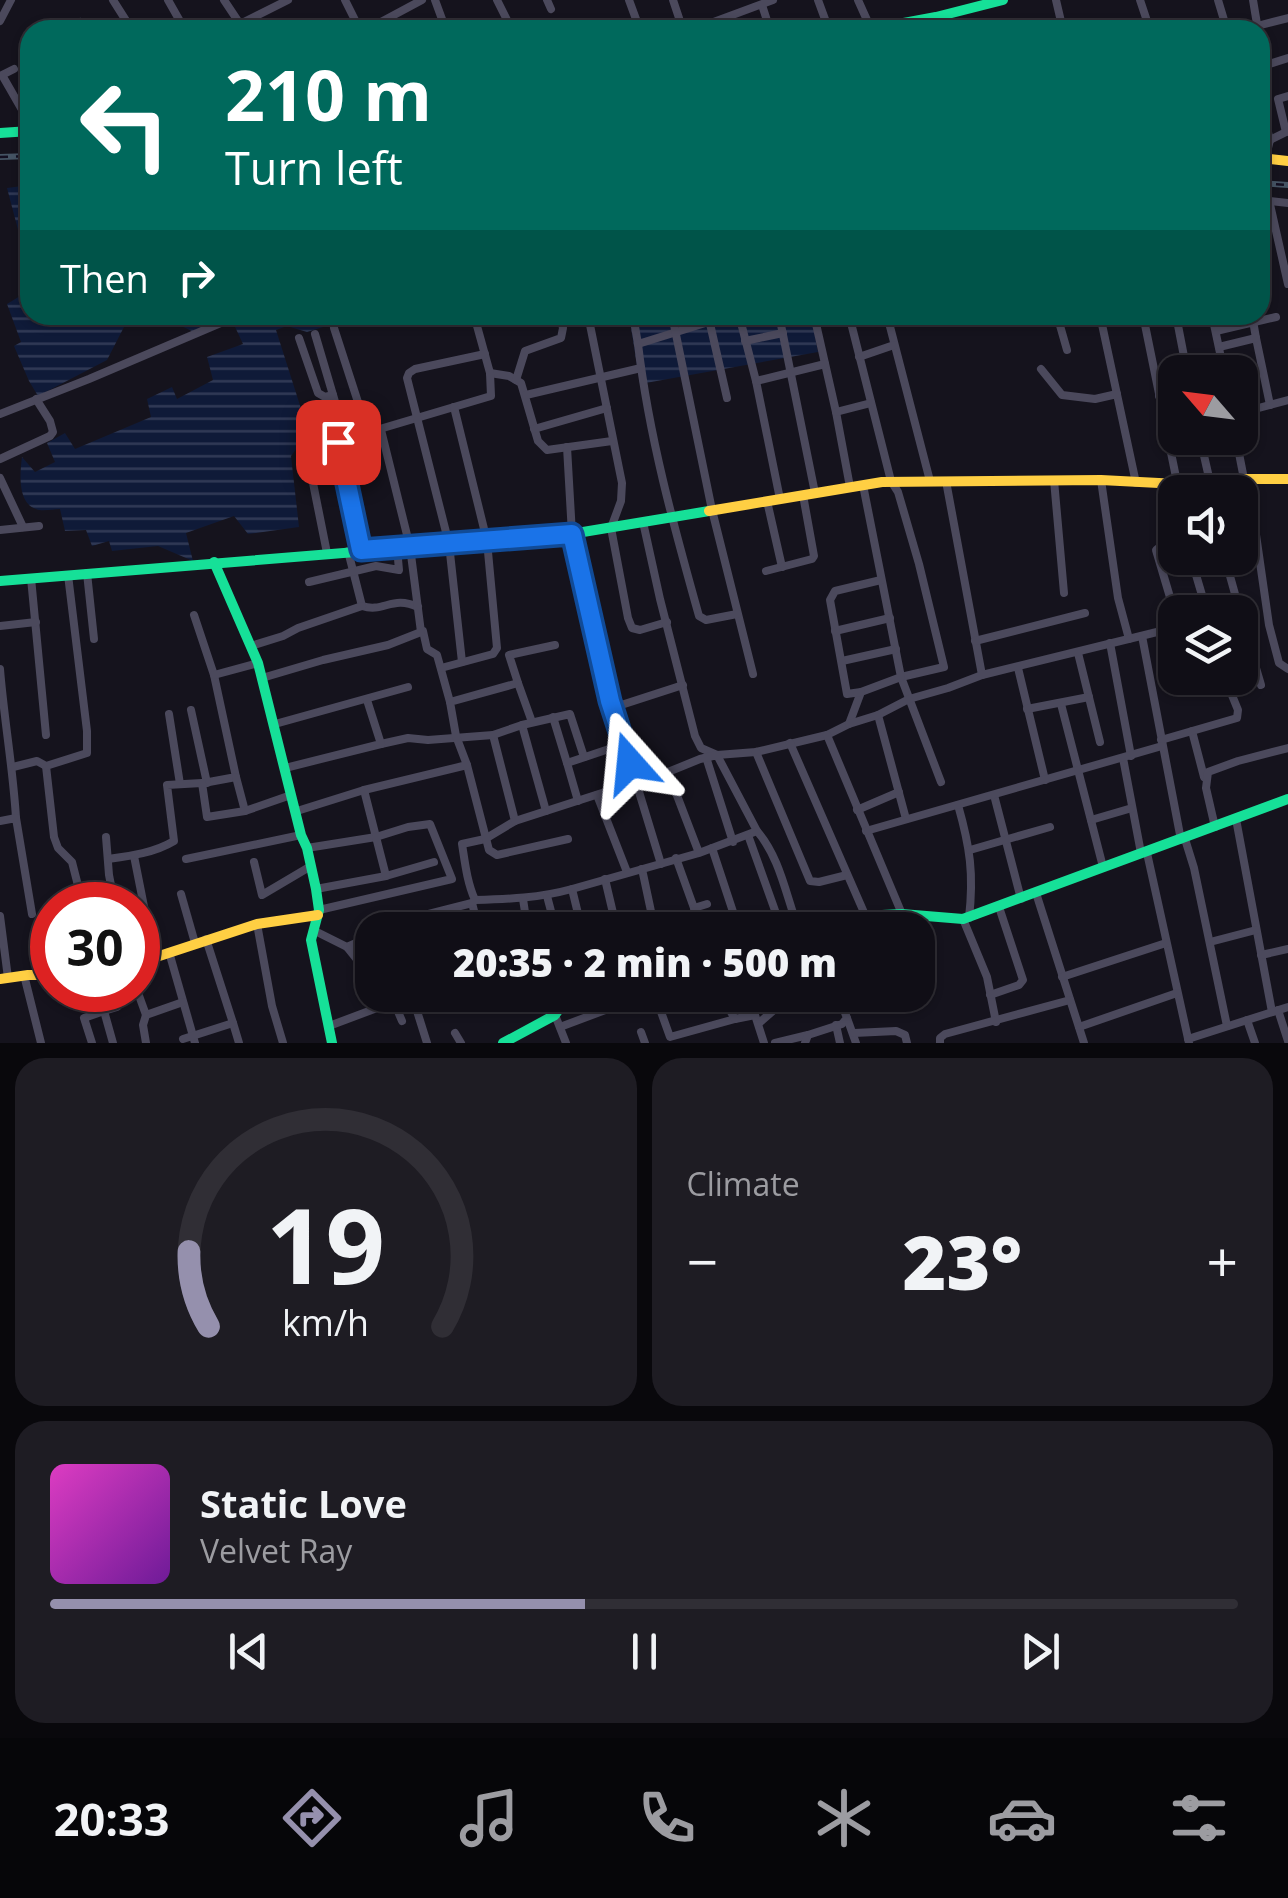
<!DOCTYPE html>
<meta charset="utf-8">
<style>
body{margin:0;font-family:"Open Sans",sans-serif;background:#1e1c23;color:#f1f3f6;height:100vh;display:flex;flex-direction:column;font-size:38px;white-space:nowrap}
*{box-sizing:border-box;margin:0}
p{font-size:32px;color:#9c9ca1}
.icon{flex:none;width:55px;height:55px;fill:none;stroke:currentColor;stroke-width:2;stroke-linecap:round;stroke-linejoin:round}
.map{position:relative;height:1043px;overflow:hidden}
.panel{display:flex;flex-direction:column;gap:15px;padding:15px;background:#09080c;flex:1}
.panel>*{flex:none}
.guide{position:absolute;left:20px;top:20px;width:1250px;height:305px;border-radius:30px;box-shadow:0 2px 8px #0004,0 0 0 2px #302e35;background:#00695c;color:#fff;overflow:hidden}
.needle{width:65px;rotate:298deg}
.buttons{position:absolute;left:1158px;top:355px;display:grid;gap:20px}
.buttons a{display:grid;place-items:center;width:100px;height:100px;border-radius:20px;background:#100e16;box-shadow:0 2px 8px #0004,0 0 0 2px #302e35;font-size:50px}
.speed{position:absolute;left:30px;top:882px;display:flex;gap:20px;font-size:50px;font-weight:700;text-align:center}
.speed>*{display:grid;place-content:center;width:130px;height:130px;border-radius:50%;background:#100e16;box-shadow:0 2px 8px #0004,0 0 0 2px #302e35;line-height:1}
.speed .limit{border:15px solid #d22;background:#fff;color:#111}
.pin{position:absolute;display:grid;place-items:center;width:85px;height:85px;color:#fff;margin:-42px;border-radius:20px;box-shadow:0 5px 15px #0006}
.me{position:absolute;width:110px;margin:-55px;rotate:342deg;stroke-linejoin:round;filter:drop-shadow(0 0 8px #0008)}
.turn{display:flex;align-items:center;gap:35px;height:210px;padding:0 40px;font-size:45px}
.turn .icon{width:130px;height:130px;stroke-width:2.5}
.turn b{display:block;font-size:70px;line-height:85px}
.then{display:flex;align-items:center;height:95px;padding:0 40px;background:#0003;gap:20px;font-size:38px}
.big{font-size:75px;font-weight:800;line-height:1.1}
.panel .tile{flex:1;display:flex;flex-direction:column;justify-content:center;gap:15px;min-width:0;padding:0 35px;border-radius:30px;background:#1e1c23}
.panel .dial{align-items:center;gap:0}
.dial svg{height:260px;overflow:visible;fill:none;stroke:#302e35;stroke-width:7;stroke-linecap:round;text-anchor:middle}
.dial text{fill:#f1f3f6;stroke:none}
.song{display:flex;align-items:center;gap:30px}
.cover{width:120px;height:120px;border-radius:15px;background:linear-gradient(135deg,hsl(310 70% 55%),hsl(280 70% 35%))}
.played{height:10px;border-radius:5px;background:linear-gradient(90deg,#9590ad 45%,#302e35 45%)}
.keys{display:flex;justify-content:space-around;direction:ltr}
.heat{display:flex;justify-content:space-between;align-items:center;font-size:55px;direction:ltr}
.panel .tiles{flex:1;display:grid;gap:15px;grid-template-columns:1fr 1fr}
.tile:last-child{grid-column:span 2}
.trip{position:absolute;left:355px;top:912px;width:580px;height:100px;border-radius:30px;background:#100e16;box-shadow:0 2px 8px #0004,0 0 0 2px #302e35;font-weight:800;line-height:100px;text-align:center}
.menu{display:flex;height:160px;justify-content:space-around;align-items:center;background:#060609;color:#9c9ca1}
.menu .icon{width:70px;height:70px}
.menu .selected{color:#9590ad}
.menu b{font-size:45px;color:#f1f3f6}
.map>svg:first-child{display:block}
.water{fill:url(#water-rules)}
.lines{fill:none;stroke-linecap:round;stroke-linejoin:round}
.street{stroke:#4b495c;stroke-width:8}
.fast{stroke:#16e098;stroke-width:10}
.slow{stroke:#ffcf43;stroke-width:10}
.rail-casing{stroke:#455464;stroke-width:6}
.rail{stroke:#130f21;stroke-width:2.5;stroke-dasharray:8;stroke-linecap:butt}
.route-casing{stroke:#114b97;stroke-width:25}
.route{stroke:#1a73e8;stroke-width:18}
</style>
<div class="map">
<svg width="1288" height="1043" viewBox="0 0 1288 1043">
<defs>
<pattern id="water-rules" width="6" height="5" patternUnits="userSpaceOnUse" patternTransform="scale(2.5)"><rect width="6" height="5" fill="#0f1a38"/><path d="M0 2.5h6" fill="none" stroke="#313a56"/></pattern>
</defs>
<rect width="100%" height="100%" fill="#15131d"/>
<g class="water">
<polygon points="30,185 30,275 7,188"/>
<path d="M30,290V315H362L307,332L287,326L276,330L311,440L299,445L291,456L299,527L248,534L234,516L186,533L193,561L158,546L112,551L109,541L92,546L86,530L65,531L60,509C53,509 42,512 36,509C17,503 20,472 22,457L35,472L55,462L47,443L65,433L75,449L151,417L147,399L172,387L177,399L213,380L207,357L243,344L230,316L192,331L164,318L124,327L107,360L38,396L29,381L14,346L21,342L7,304Z"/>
<polygon points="629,315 811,315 818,352 640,384"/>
</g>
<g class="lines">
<g class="street">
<polyline points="113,0 132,30"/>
<polyline points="168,0 185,30"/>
<polyline points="224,0 240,24"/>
<polyline points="345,0 360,30"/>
<polyline points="435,0 446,30"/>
<polyline points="497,0 512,30"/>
<polyline points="547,0 551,9"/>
<polyline points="629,0 640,30"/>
<polyline points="673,0 683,30"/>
<polyline points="818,0 829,30"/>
<polyline points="858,0 871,29"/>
<polyline points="1056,0 1063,30"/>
<polyline points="1140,0 1150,30"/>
<polyline points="1218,0 1227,30"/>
<polyline points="1253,0 1258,30"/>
<polyline points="762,5 770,30"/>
<polyline points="0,21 11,0"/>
<polyline points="80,22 84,30"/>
<polyline points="1257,26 1288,18"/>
<polyline points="228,30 288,0"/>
<polyline points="366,30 422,0"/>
<polyline points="692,30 773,0"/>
<polyline points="1121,30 1147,23"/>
<polyline points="1260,39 1262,49 1260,49"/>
<polyline points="1260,67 1288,58"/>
<polyline points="14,69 2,75 29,122"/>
<polyline points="1260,102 1270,140"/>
<polyline points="1286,132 1278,99 1288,96"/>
<polyline points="1260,153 1268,148 1270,140 1288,131"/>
<polyline points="1260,200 1288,203"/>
<polyline points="1269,200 1288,284"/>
<polyline points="588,315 622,483 621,501 611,528 628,618 632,628 640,630 667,622"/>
<polyline points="633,315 638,344 731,315"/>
<polyline points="672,315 712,510 753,674"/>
<polyline points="708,315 727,398"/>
<polyline points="739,315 756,381 780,499"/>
<polyline points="779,315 815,493"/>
<polyline points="814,315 836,412 850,487"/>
<polyline points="849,315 891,481 898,492 919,564 944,667 901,677 941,782"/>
<polyline points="887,315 930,481"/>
<polyline points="1057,315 1067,350"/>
<polyline points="1100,315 1136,483"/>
<polyline points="1143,315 1179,492"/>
<polyline points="1176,315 1187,372"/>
<polyline points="1212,315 1224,372"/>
<polyline points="334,328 368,433"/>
<polyline points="1216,331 1276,317"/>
<polyline points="315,334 346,439"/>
<polyline points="299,338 318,393 325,397 333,395"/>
<polyline points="1256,338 1270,405"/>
<polyline points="745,341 783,333"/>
<path d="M638,344C649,437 674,527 699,616L706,620L737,614"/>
<polyline points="1219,347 1256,338 1252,315"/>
<polyline points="859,357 894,345"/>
<polyline points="1041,369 1062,395 1095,399 1117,394"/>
<polyline points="490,373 509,376 521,383 538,441 547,450 612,441"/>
<polyline points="516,380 525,351 561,338 563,328 560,315"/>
<polyline points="756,381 825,364"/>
<polyline points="526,395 641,368"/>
<polyline points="1159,396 1175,393"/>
<polyline points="836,412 871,403"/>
<polyline points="1240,413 1288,400"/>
<polyline points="0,414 89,379 223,322"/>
<polyline points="534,429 607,408"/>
<polyline points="1200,438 1210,482"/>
<polyline points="1236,438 1244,479"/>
<polyline points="338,442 361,550"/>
<polyline points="567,447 572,534 612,708"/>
<polyline points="0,459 50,436 53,432 50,421 36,399"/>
<polyline points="0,478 23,527"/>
<polyline points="1248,479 1269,625 1279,663 1288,669"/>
<polyline points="1054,480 1064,593"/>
<polyline points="1101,480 1118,598 1129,639"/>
<polyline points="946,481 982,675"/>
<polyline points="767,501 782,567"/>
<polyline points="643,522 660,599 695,736 701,748 717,755 756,752 827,735 849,724 861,692 901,677 863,485"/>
<polyline points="0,530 39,526"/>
<polyline points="1175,542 1162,545 1156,550 1175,614"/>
<path d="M348,551L362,606C384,613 392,595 418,607"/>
<polyline points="327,553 312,478 306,459 346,439 491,396 490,373 474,315"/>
<polyline points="1191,558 1207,612"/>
<polyline points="1225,558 1240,612"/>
<polyline points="766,571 812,559 814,556 803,495"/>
<polyline points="87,573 94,639"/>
<polyline points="31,578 46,735"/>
<polyline points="309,582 376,566 399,570 397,548"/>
<polyline points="1240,614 1261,685"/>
<polyline points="194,615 214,675 236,777 209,782"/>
<polyline points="0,626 36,622"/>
<polyline points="423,631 427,649 437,655 450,702"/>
<polyline points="835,631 890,618"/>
<polyline points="1142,636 1181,840"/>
<polyline points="975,641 1085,613"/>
<polyline points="1110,643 1131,756"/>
<polyline points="251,646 283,636 298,628 362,606"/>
<polyline points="1078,653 1100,742"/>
<polyline points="842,661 896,649"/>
<polyline points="462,662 449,544 407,378 409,373 415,369 485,354"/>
<polyline points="441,668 493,654 497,648 487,541 454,407"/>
<polyline points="1018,668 1045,780"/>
<path d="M0,669C4,719 13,768 16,818"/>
<polyline points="214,675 258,663"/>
<polyline points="262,678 323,660 388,645 421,632 410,547 381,430"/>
<polyline points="1193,678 1197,693"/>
<polyline points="518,683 532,722"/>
<polyline points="861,692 847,694 830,600 835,591 881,580"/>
<polyline points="1061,704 1103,867"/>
<polyline points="1027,709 1089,697"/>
<polyline points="191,710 207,783"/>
<polyline points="169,714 180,784"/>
<polyline points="878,715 906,819"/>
<polyline points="553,717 567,763"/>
<polyline points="275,724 408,687"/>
<polyline points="849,724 878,715 909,699 948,688 982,675 1157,632"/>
<polyline points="522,725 546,811"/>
<polyline points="1192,731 1204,777"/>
<path d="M493,735L515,821L485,839L462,844C465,863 467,882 475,900C509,899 539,898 572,889"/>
<polyline points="827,735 902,914"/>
<polyline points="1161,740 1237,718 1238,710 1225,678"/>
<polyline points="790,743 866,917"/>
<polyline points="381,744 408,738 428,740 493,735 522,725 570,714 584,757"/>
<polyline points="756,752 810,881 819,882 847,875"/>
<polyline points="706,757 733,842"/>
<polyline points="1123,758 1141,853"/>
<polyline points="467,765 489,850 497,855 568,839"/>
<polyline points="46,766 54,837 58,848 72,862 83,905"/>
<polyline points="13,767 37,761 46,766 87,753 87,731 68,575"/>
<polyline points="285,768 381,744 367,700"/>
<polyline points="236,777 245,811"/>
<polyline points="597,795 627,872"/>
<polyline points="994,795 1021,899"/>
<polyline points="578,801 567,763 624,744"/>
<path d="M958,805C970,847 974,874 969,918"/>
<polyline points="857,810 899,792"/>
<polyline points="297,811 364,790 467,765 456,736 450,702 518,683 509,655 555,645"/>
<polyline points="1236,819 1272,1012"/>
<polyline points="1091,820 1132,808"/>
<polyline points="0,821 16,818 32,914"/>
<polyline points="515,821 636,782 612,708 683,685"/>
<polyline points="1215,827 1206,788 1208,772 1238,761 1288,748"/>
<path d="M757,831C781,859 786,897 799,930"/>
<polyline points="866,831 1162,746"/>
<polyline points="748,835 782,930"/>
<polyline points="106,837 109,875 115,905"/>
<polyline points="1185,839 1194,868 1227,1026"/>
<polyline points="307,848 376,837 364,790"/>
<polyline points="712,848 739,930"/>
<polyline points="970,850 1050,827"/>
<polyline points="1147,853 1189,1043"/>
<polyline points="134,856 154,957"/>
<polyline points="676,858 694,908"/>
<path d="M108,859C130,856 154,853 174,841L167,785L202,783L207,817L245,811L291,795"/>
<polyline points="186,859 301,835"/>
<polyline points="254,862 262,895 311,866"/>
<polyline points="661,864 636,782 668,772"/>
<polyline points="642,869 655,930"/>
<polyline points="605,879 617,930"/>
<polyline points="316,889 386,876 434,862"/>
<polyline points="1036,893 1084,1043"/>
<polyline points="181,894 195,943"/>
<polyline points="547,896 556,930"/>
<polyline points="472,903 479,930"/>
<polyline points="319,910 452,879 430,824 408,827 376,837 386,876"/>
<polyline points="0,916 8,978"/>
<polyline points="963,919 987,977 996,1022"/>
<polyline points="257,924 272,1006 283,1043"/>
<polyline points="313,930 347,947 372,936"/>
<polyline points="385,930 409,919 472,903 475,900"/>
<polyline points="512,930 527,925 523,899"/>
<polyline points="582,930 572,889 699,853 757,831 717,755 700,759 668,772 699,853"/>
<polyline points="700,930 694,908 707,904"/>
<polyline points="1210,942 1256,930"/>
<polyline points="347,947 363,967 372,974"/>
<polyline points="169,952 195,1043"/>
<polyline points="1261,955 1288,949"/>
<polyline points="24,975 41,1043"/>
<polyline points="1062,977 1166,943"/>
<polyline points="111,990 117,1007 104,1011 113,1043"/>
<polyline points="137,990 146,1015 183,1002"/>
<polyline points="391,995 402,1021"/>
<polyline points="412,995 427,1043"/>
<polyline points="655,995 670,1037 735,1019"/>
<polyline points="721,995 735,1019 755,1015 764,1043"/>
<polyline points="990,995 1019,985 1023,980 999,907"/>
<polyline points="1278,1010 1288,1041"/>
<polyline points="146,1015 143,1025 146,1043"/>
<polyline points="555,1015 566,1043"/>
<polyline points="847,1018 856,1043"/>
<polyline points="1247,1020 1255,1043"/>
<polyline points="233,1023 239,1043"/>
<polyline points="759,1023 774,1010 819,995"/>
<polyline points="836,1025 840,1043"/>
<polyline points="329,1026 377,1008"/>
<polyline points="560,1027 624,1003"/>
<polyline points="1079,1027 1177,993"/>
<polyline points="641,1032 645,1043"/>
<polyline points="455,1033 461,1043"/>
<polyline points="854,1033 896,1031 905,1035 907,1043"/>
<polyline points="183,1039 233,1023 206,939"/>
<polyline points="1188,1039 1288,1007"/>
<polyline points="92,1043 84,1018 104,1011"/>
<polyline points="775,1043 808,1035"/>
<polyline points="805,1043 808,1035 842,1024 847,1018 838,995"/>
<polyline points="940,1043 940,1038 945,1034 1070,1000"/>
</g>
<g class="fast">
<polyline points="866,30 936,17 1003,0"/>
<polyline points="0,133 30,131"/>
<polyline points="214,562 258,663 301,835 307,848 316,889 319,910 311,940 332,1043"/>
<polyline points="0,581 565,535 709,511"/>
<polyline points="786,930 829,921 882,915 902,914 963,919 1288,799"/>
<polyline points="503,1043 555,1015 569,995"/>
</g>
<g class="slow">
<polyline points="1260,158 1288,161"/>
<polyline points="709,511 882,482 1101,480 1178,484 1244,479 1288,479"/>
<polyline points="138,963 257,924 318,915"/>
<polyline points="0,979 28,975 52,975"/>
</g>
<g class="rail-casing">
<g id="rail">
<polyline points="0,157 30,156"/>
<polyline points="1260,183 1288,185"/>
</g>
</g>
<use href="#rail" class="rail"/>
</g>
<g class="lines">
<g class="route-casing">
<polyline id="route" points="338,442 361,550 572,534 610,701 630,763"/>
</g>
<use href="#route" class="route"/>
</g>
</svg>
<div class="buttons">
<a><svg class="needle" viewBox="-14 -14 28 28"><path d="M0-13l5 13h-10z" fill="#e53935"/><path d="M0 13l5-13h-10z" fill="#9c9ca1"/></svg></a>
<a><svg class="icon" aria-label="sound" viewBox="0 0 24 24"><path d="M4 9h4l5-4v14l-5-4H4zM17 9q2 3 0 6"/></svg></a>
<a><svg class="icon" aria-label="layers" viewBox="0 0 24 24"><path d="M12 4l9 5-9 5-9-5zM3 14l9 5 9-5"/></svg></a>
</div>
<div class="speed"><div class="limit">30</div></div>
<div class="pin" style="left:338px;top:442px;background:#d93025"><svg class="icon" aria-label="arrive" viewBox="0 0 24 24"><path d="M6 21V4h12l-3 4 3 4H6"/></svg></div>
<svg class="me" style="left:630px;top:763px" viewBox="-20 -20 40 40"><path d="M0-17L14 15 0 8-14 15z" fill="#1a73e8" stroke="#fff" stroke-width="4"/></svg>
<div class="trip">20:35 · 2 min · 500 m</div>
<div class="guide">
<div class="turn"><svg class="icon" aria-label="left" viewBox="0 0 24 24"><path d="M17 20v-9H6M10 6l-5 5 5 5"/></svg><div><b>210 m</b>Turn left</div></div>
<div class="then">Then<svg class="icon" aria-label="right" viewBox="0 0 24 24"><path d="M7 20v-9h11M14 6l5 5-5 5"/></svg></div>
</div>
</div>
<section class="panel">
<div class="tiles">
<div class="tile dial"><svg viewBox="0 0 100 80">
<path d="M14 69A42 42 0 1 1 86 69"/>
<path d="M14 69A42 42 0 0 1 8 46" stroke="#9590ad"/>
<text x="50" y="56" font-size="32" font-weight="700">19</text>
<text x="50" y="72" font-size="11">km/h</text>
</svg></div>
<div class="tile"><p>Climate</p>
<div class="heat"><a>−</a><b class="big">23°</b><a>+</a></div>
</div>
<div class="tile">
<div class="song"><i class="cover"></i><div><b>Static Love</b><p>Velvet Ray</p></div></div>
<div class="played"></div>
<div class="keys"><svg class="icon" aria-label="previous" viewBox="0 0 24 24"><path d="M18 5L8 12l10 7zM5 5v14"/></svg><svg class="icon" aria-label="pause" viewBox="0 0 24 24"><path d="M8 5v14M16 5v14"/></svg><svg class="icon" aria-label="next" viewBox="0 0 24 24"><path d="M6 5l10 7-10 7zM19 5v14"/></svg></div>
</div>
</div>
</section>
<nav class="menu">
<b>20:33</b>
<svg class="icon selected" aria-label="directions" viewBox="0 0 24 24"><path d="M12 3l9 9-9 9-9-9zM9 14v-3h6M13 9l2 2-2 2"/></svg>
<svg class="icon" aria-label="music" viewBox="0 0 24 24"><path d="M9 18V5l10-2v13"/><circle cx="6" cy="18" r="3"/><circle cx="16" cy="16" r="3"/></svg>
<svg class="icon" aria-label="phone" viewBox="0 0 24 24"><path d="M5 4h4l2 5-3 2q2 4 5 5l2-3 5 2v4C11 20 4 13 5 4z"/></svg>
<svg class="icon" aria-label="climate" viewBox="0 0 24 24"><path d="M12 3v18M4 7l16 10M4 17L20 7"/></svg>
<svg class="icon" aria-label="car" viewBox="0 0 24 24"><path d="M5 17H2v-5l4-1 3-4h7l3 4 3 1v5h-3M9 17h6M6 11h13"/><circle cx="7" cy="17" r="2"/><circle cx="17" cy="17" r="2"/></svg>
<svg class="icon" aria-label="filters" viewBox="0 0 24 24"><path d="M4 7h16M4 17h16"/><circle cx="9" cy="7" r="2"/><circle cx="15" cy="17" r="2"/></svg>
</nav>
